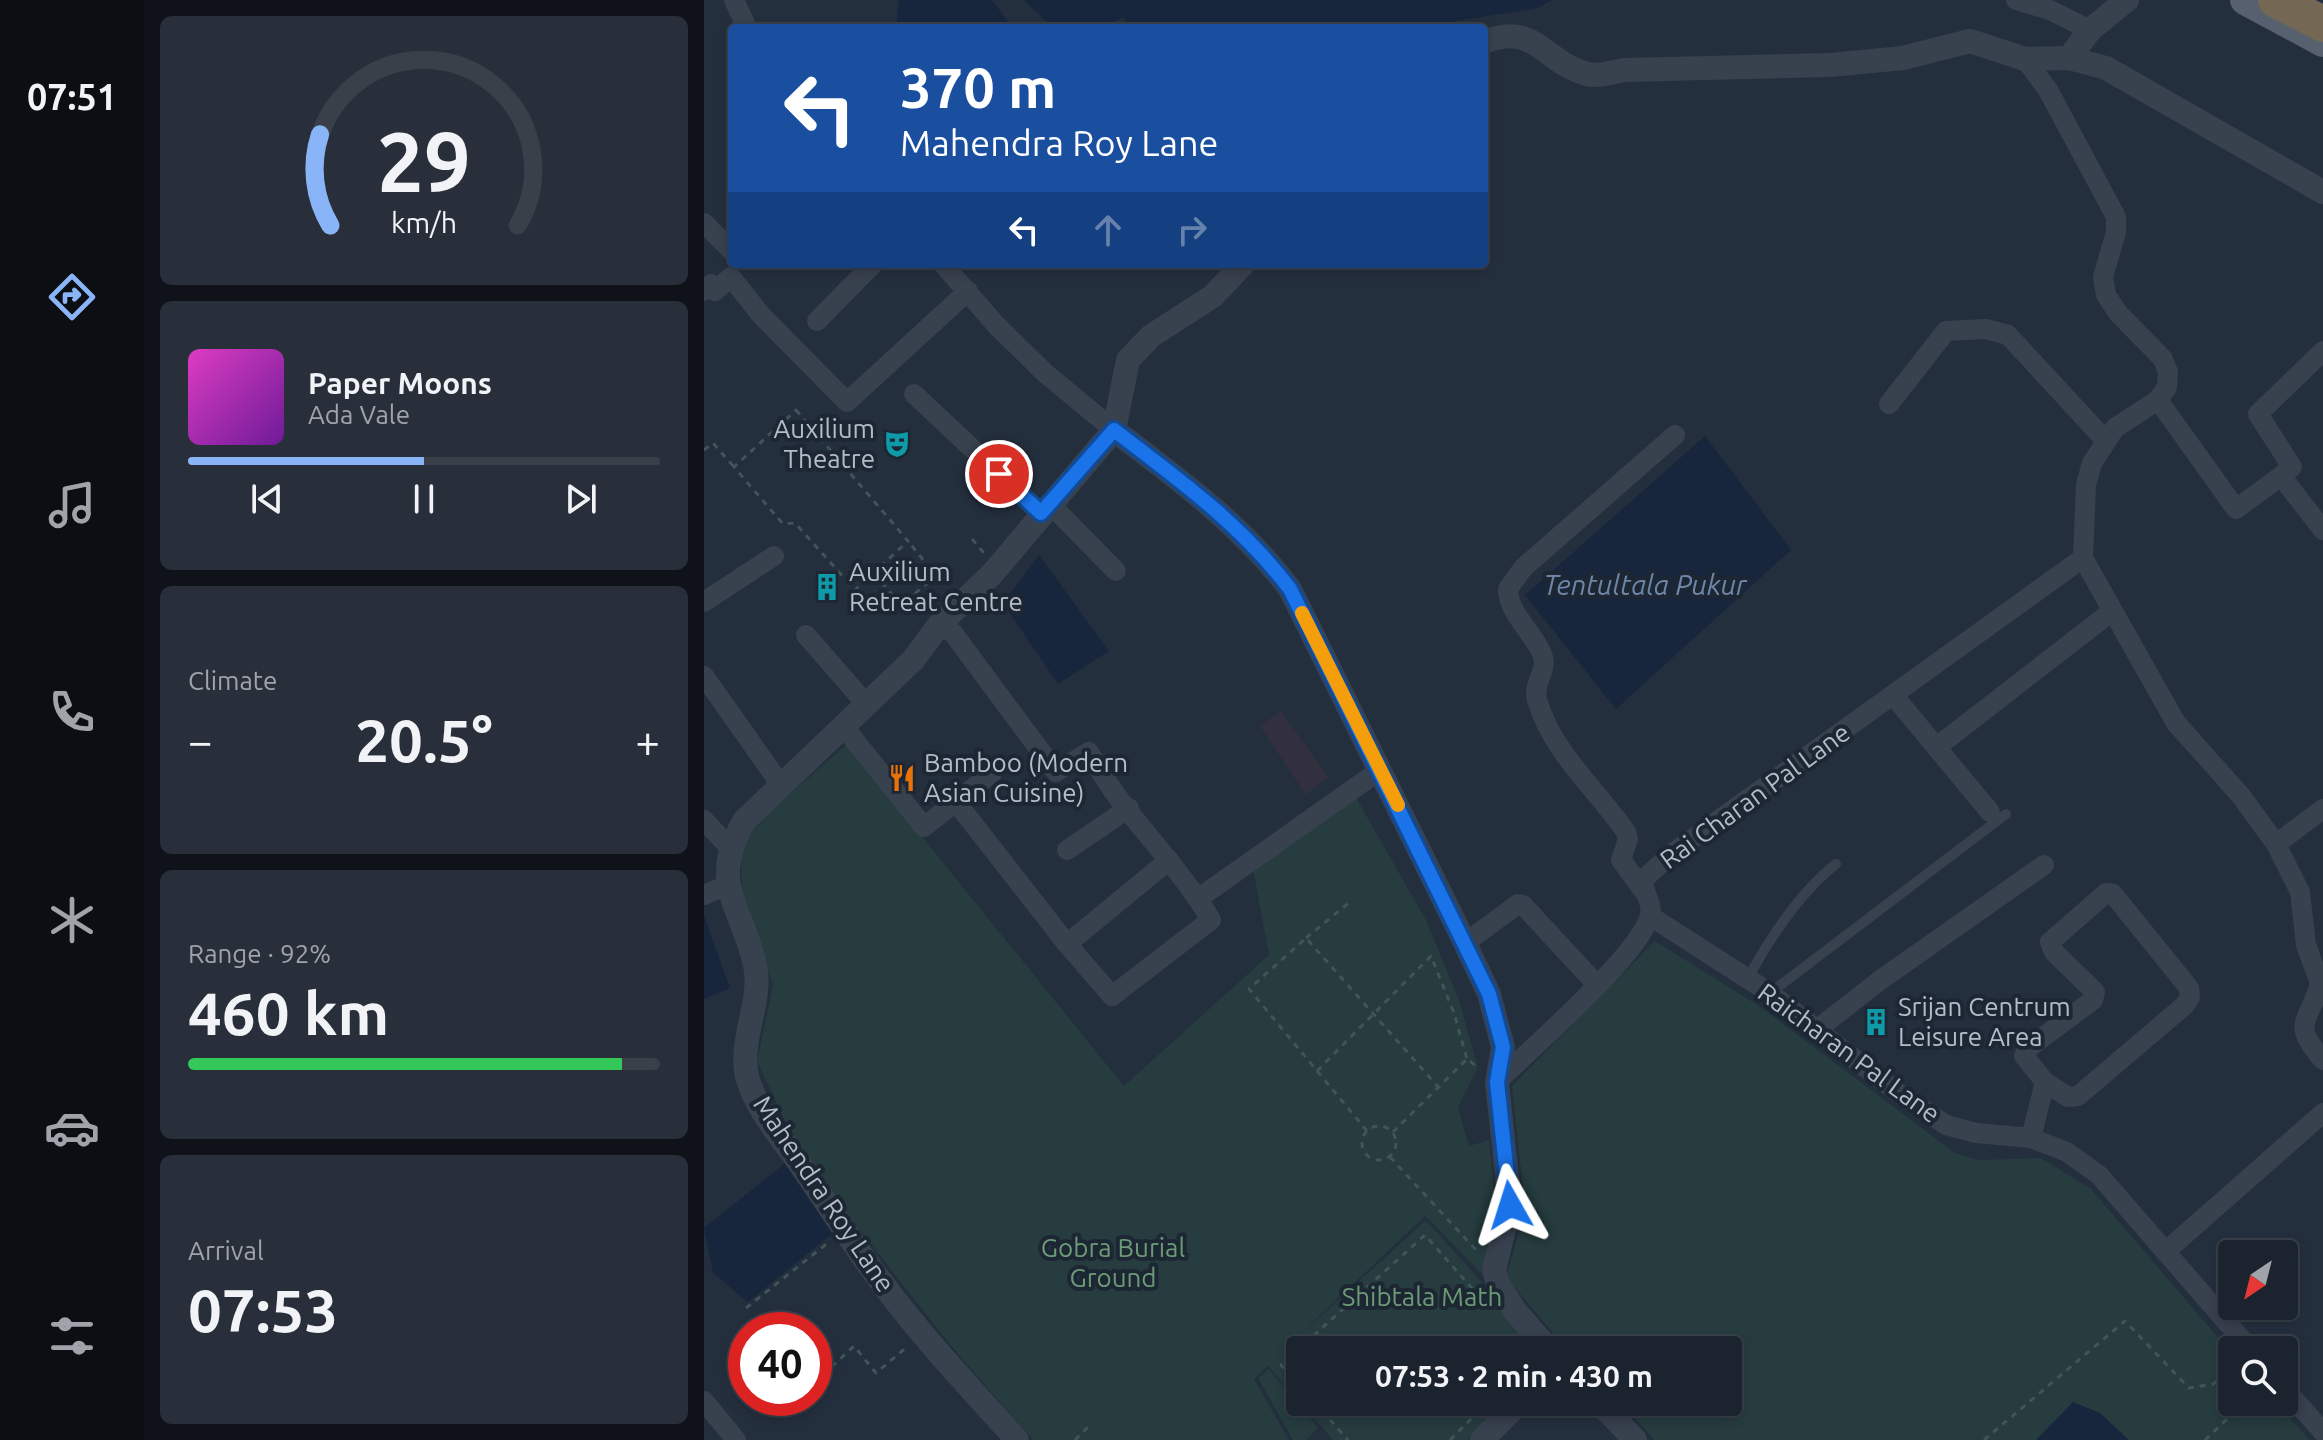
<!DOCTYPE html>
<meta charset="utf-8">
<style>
body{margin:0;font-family:Ubuntu,sans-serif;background:#282f3a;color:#f1f3f6;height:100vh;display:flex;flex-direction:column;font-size:30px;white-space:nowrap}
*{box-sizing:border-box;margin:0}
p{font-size:26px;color:#a0a4aa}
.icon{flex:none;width:44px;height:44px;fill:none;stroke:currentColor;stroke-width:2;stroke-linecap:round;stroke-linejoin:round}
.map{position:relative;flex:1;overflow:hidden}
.sheet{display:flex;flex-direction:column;gap:16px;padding:16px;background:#0f1319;width:560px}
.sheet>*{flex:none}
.banner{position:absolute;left:24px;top:24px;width:760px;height:244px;border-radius:8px;box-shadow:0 4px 12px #0003,0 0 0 2px #39404a;background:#1a4fa0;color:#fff;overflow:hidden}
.needle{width:52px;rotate:215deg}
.controls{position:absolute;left:1514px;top:1240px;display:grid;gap:16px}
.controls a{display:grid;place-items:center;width:80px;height:80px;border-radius:8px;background:#1b232e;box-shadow:0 4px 12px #0003,0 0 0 2px #39404a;font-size:40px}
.speed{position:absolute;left:24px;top:1312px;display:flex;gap:16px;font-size:40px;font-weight:700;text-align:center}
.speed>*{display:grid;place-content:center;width:104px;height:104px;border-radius:50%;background:#1b232e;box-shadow:0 4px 12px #0003,0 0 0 2px #39404a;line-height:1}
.speed .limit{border:12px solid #d22;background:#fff;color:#111}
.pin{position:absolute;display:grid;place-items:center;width:68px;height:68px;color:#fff;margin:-34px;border:4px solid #fff;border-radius:50%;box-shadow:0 2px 8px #0007}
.me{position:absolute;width:88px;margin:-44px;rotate:354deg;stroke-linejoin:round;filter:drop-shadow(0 0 6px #0008)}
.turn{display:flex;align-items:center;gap:28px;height:168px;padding:0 40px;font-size:36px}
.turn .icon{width:104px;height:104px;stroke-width:2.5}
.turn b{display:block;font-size:56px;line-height:68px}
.lanes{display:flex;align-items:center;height:76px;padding:0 40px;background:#0003;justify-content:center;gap:40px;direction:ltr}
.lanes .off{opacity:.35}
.big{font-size:60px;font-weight:700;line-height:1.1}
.sheet .card{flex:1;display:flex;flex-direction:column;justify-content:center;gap:12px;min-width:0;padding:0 28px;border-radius:12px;background:#282f3a}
.sheet .dial{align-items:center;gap:0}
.dial svg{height:208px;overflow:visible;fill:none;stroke:#39404a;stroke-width:7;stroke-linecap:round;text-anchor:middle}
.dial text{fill:#f1f3f6;stroke:none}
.song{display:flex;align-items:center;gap:24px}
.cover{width:96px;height:96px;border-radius:12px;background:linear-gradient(135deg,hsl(310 70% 55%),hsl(280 70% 35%))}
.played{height:8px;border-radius:4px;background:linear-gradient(90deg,#8ab4f8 50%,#39404a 50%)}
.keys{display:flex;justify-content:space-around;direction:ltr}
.heat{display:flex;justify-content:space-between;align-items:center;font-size:44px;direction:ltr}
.charge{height:12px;border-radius:6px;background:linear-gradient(90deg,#34c759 92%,#39404a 0)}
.trip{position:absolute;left:582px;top:1336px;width:456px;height:80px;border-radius:8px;background:#1b232e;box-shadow:0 4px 12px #0003,0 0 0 2px #39404a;font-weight:700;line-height:80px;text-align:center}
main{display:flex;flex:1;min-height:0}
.tabs{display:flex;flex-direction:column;width:144px;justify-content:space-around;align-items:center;background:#0b0e12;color:#a0a4aa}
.tabs .icon{width:56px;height:56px}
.tabs .on{color:#8ab4f8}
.tabs b{font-size:36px;color:#f1f3f6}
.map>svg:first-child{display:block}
.medical{fill:#32303f}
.green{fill:#263c3f}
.water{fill:#17263c}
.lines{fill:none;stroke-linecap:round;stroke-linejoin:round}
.path{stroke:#3f5557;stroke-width:3;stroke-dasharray:6 6;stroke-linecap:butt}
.service{stroke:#38414e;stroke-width:10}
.minor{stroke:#38414e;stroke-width:20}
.tertiary{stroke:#38414e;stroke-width:24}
.primary{stroke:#56606e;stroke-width:30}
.motorway{stroke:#746855;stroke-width:36}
.route-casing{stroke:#114b97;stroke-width:20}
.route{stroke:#1a73e8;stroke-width:14}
.slow{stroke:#f59e0b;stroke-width:14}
.labels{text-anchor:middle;stroke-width:8;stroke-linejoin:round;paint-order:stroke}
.poi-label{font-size:26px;fill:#b4bcc9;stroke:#1d2633;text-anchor:start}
.street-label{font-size:26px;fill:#b4bcc9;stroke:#1d2633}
.park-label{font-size:26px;fill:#6b9a76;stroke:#1d2633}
.water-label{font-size:28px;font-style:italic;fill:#6d86a8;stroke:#1d2633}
</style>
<main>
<nav class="tabs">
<b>07:51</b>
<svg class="icon on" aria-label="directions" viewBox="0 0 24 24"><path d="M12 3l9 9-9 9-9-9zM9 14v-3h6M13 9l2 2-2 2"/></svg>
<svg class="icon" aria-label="music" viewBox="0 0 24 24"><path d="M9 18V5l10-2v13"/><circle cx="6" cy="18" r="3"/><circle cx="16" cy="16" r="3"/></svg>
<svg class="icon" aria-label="phone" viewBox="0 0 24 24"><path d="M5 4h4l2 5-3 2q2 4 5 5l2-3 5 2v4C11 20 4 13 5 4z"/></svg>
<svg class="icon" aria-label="climate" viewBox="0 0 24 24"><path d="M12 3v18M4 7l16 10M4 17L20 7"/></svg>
<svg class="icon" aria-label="car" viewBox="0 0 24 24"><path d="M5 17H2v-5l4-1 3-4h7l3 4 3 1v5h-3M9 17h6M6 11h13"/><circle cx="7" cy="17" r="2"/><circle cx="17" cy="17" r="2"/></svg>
<svg class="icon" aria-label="filters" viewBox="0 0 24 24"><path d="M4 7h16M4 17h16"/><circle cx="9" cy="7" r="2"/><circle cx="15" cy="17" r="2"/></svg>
</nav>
<section class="sheet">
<div class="card dial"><svg viewBox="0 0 100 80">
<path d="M14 69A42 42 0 1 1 86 69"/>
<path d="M14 69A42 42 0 0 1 10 34" stroke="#8ab4f8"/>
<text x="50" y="56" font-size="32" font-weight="700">29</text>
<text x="50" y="72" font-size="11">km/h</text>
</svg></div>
<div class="card">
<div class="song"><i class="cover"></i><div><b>Paper Moons</b><p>Ada Vale</p></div></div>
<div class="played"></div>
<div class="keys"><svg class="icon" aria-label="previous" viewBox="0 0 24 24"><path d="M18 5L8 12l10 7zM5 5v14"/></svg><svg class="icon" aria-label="pause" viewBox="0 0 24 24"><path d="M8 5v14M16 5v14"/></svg><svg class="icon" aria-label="next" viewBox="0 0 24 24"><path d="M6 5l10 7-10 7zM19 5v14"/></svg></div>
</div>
<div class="card"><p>Climate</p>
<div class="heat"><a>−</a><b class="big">20.5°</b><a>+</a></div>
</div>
<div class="card"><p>Range · 92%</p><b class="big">460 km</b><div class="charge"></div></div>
<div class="card"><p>Arrival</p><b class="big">07:53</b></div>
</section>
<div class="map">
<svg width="1619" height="1440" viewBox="0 0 1619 1440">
<rect width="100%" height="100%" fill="#242f3e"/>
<polygon class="medical" points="577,711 624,777 602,795 556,726"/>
<g class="green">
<polygon points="143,744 420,1086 565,955 549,869 650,794 722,920 755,1000 774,1067 754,1107 765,1146 785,1140 793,1213 778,1274 721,1216 583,1347 722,1220 839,1350 596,1350 596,1402 801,1402 763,1440 629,1440 564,1366 550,1379 585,1440 329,1440 242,1340 138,1207 83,1125 53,1061 69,985 38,895 37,837"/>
<polygon points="951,941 1055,1006 1251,1153 1275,1160 1337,1158 1387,1189 1528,1354 1528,1402 1571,1402 1606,1440 950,1440 917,1402 1024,1402 1024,1350 863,1350 802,1277 821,1210 808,1086"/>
<polygon points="565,1369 614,1428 602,1440 589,1440 554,1378"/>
</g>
<g class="water">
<polygon points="195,0 288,0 309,28 192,28"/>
<polygon points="320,0 848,0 834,8 752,21 741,28 428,28 419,17 399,28 349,28"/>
<polygon points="1001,436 1087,550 912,709 821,595"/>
<polygon points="335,555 405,651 354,684 299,603"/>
<polygon points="0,916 26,988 0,999"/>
<polygon points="84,1161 129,1233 44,1302 9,1273 0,1228"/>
<polygon points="1369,1402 1396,1413 1425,1440 1332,1440"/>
</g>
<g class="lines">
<g class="path">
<polygon points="92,410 204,541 151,590 91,523 79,524 30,467"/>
<polyline points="0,450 9,443 30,467"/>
<polyline points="268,539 280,553"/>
<polyline points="170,573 197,605 232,576 204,541"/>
<polyline points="210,594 222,609"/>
<polyline points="602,938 647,901"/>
<polyline points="613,1071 727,956 750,1013 763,1059"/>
<circle cx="675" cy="1143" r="17"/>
<polyline points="663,1131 545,989 602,938 736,1089"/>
<polyline points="689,1132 763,1059 776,1069"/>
<polyline points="686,1157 773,1251"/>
<polyline points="42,1308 125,1242"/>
<polyline points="110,1383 150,1346 172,1373 204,1346"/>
<polyline points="596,1386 577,1365 721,1235 780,1302"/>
<polyline points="610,1402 644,1440"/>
<polyline points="88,1404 94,1398"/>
<polyline points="371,1440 385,1426"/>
<polyline points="746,1440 784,1402"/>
<polyline points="1280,1440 1421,1321 1485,1388 1509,1384 1528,1372"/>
<polyline points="1501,1440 1541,1402"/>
</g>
<g class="service">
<path d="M1044,978C1066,938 1095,893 1132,864"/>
<polyline points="1066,993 1302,814"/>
</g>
<g class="minor">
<polyline points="30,0 43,28"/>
<polyline points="1312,0 1346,10 1386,30"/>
<path d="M1321,59L1344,90L1412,217V232L1399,277L1402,295L1414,313L1459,359L1464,372L1463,387L1454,400L1411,428L1388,463L1382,485L1379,558L1472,723L1537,796L1572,844L1596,892L1602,945L1616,983C1606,1023 1585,1021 1619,1060"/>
<polyline points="0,223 28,251"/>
<polyline points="239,264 293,326 341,373 410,430"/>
<polyline points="0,291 7,284 11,291 27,277 57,315 143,402 264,291"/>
<polyline points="113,321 169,264"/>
<polyline points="210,394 337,513"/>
<polyline points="1454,400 1532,509 1577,476 1619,530"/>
<polyline points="1185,404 1242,331 1282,329 1304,335 1402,441"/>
<polyline points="1577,476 1588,467 1554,414 1619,351"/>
<polyline points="345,503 412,571"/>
<polyline points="0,602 70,556"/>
<path d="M235,625L249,633L352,772L385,752C417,813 472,860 507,920L408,996L363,944L465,860"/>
<polyline points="102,635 163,705"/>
<polyline points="0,676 77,785"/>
<polyline points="1189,695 1286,812"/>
<polyline points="140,727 220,827 288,773"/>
<polyline points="1234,746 1407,612"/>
<polyline points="252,802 363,944"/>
<polyline points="0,820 27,849"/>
<polyline points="1572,844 1619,809"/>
<polyline points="363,850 425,808"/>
<path d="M939,890L917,860L924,839L922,832C893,790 848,752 833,700C828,683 845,670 838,654C829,632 804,613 804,589L819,568L971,435"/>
<polyline points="0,895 23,885"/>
<polyline points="495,898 676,770"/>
<polyline points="946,916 1066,993 1193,1092 1242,1125 1272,1133 1327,1138 1363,1152 1395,1175 1547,1350"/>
<polyline points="761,943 814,904 819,905 893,985"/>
<polyline points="1115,1028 1175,981 1340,865"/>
<path d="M793,1082C826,1049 937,954 946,915C949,902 939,893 939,880L966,855L1379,558"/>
<polyline points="1327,1138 1341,1082 1364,1097 1374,1096 1481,1005 1486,997 1485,988 1409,894 1402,893 1346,942 1350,952 1391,992 1389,1000 1323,1049 1320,1056 1341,1082"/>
<polyline points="1461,1252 1619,1113"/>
<polyline points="1580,1388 1619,1432"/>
<polyline points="0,1401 32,1440"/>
</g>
<g class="tertiary">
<path d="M780,42C832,21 840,63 883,74C895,77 908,72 920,70L1126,65L1199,58L1266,41L1321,59L1365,58L1402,68L1619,192"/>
<polyline points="1365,58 1386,30 1423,0"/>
<path d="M410,430C474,479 537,524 586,589L761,943L785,994L799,1047L793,1082L806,1205L790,1270L794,1284L811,1311L845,1350"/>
<polyline points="410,430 424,360 447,336 509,296 539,264"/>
<polyline points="895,1402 931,1440"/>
<path d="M313,1440C267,1389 219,1338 178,1283C151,1248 127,1209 102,1173C83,1144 54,1113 44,1080C33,1042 59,1003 51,965C38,905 4,885 40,821L209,660L235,625L288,574L410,430"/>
<polyline points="778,1440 816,1402"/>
</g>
<polyline class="primary" points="1541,0 1619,42"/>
<polyline class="motorway" points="1572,0 1619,24"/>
</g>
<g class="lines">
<g class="route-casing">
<path id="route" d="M295,474L337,513L410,430C474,479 537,524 586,589L785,994L799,1047L793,1082L806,1205"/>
</g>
<use href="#route" class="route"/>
<polyline class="slow" points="598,613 694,805"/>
</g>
<defs>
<g id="theatre-bare" transform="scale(2.16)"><path d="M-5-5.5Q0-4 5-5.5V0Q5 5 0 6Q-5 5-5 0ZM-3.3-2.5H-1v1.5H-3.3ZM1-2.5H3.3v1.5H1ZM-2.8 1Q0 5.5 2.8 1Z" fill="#0f9aa8" stroke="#1d2633" stroke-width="2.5" paint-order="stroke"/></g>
<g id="building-bare" transform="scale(2.16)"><path d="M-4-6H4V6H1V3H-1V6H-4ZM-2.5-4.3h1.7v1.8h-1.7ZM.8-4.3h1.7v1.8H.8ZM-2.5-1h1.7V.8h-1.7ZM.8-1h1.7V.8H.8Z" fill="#0f9aa8" stroke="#1d2633" stroke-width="2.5" paint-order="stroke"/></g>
<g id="restaurant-bare" transform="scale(2.16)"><path d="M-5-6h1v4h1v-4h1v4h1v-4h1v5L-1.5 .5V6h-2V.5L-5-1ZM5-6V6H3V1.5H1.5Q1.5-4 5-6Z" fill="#e8710a" stroke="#1d2633" stroke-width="2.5" paint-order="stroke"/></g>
</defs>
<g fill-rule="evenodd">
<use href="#theatre-bare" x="193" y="444"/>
<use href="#building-bare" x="123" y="587"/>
<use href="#restaurant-bare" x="198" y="778"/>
<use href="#building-bare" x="1172" y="1022"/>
</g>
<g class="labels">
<g class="poi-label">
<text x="171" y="438" text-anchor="end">Auxilium<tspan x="171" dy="30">Theatre</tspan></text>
<text x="145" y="581">Auxilium<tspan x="145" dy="30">Retreat Centre</tspan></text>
<text x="220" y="772">Bamboo (Modern<tspan x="220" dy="30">Asian Cuisine)</tspan></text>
<text x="1194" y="1016">Srijan Centrum<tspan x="1194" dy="30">Leisure Area</tspan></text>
</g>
<g class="street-label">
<text transform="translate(1051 796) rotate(-36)" y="9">Rai Charan Pal Lane</text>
<text transform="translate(1145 1053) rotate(36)" y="9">Raicharan Pal Lane</text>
<text transform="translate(120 1194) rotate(56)" y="9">Mahendra Roy Lane</text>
</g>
<g class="park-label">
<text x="409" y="1257">Gobra Burial<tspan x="409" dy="30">Ground</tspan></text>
<text x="718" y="1306">Shibtala Math</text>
</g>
<g class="water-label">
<text x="941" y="595">Tentultala Pukur</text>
</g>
</g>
</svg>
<div class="controls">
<a><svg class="needle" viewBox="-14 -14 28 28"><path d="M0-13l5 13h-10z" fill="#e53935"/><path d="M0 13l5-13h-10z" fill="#a0a4aa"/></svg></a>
<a><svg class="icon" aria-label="search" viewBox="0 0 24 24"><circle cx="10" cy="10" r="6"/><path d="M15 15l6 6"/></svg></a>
</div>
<div class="speed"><div class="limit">40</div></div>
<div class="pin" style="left:295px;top:474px;background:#d93025"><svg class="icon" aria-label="arrive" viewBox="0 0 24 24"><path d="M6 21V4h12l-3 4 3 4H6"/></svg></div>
<svg class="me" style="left:806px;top:1205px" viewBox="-20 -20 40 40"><path d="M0-17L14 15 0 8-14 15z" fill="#1a73e8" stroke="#fff" stroke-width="4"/></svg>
<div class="trip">07:53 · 2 min · 430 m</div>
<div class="banner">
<div class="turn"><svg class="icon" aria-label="left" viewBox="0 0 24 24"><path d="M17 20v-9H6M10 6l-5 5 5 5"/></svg><div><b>370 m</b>Mahendra Roy Lane</div></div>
<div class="lanes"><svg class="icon" aria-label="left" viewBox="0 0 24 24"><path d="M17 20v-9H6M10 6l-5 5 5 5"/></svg><svg class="icon off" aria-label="ahead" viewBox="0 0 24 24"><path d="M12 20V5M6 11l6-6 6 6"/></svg><svg class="icon off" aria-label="right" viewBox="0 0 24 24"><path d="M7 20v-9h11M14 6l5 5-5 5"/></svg></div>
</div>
</div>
</main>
